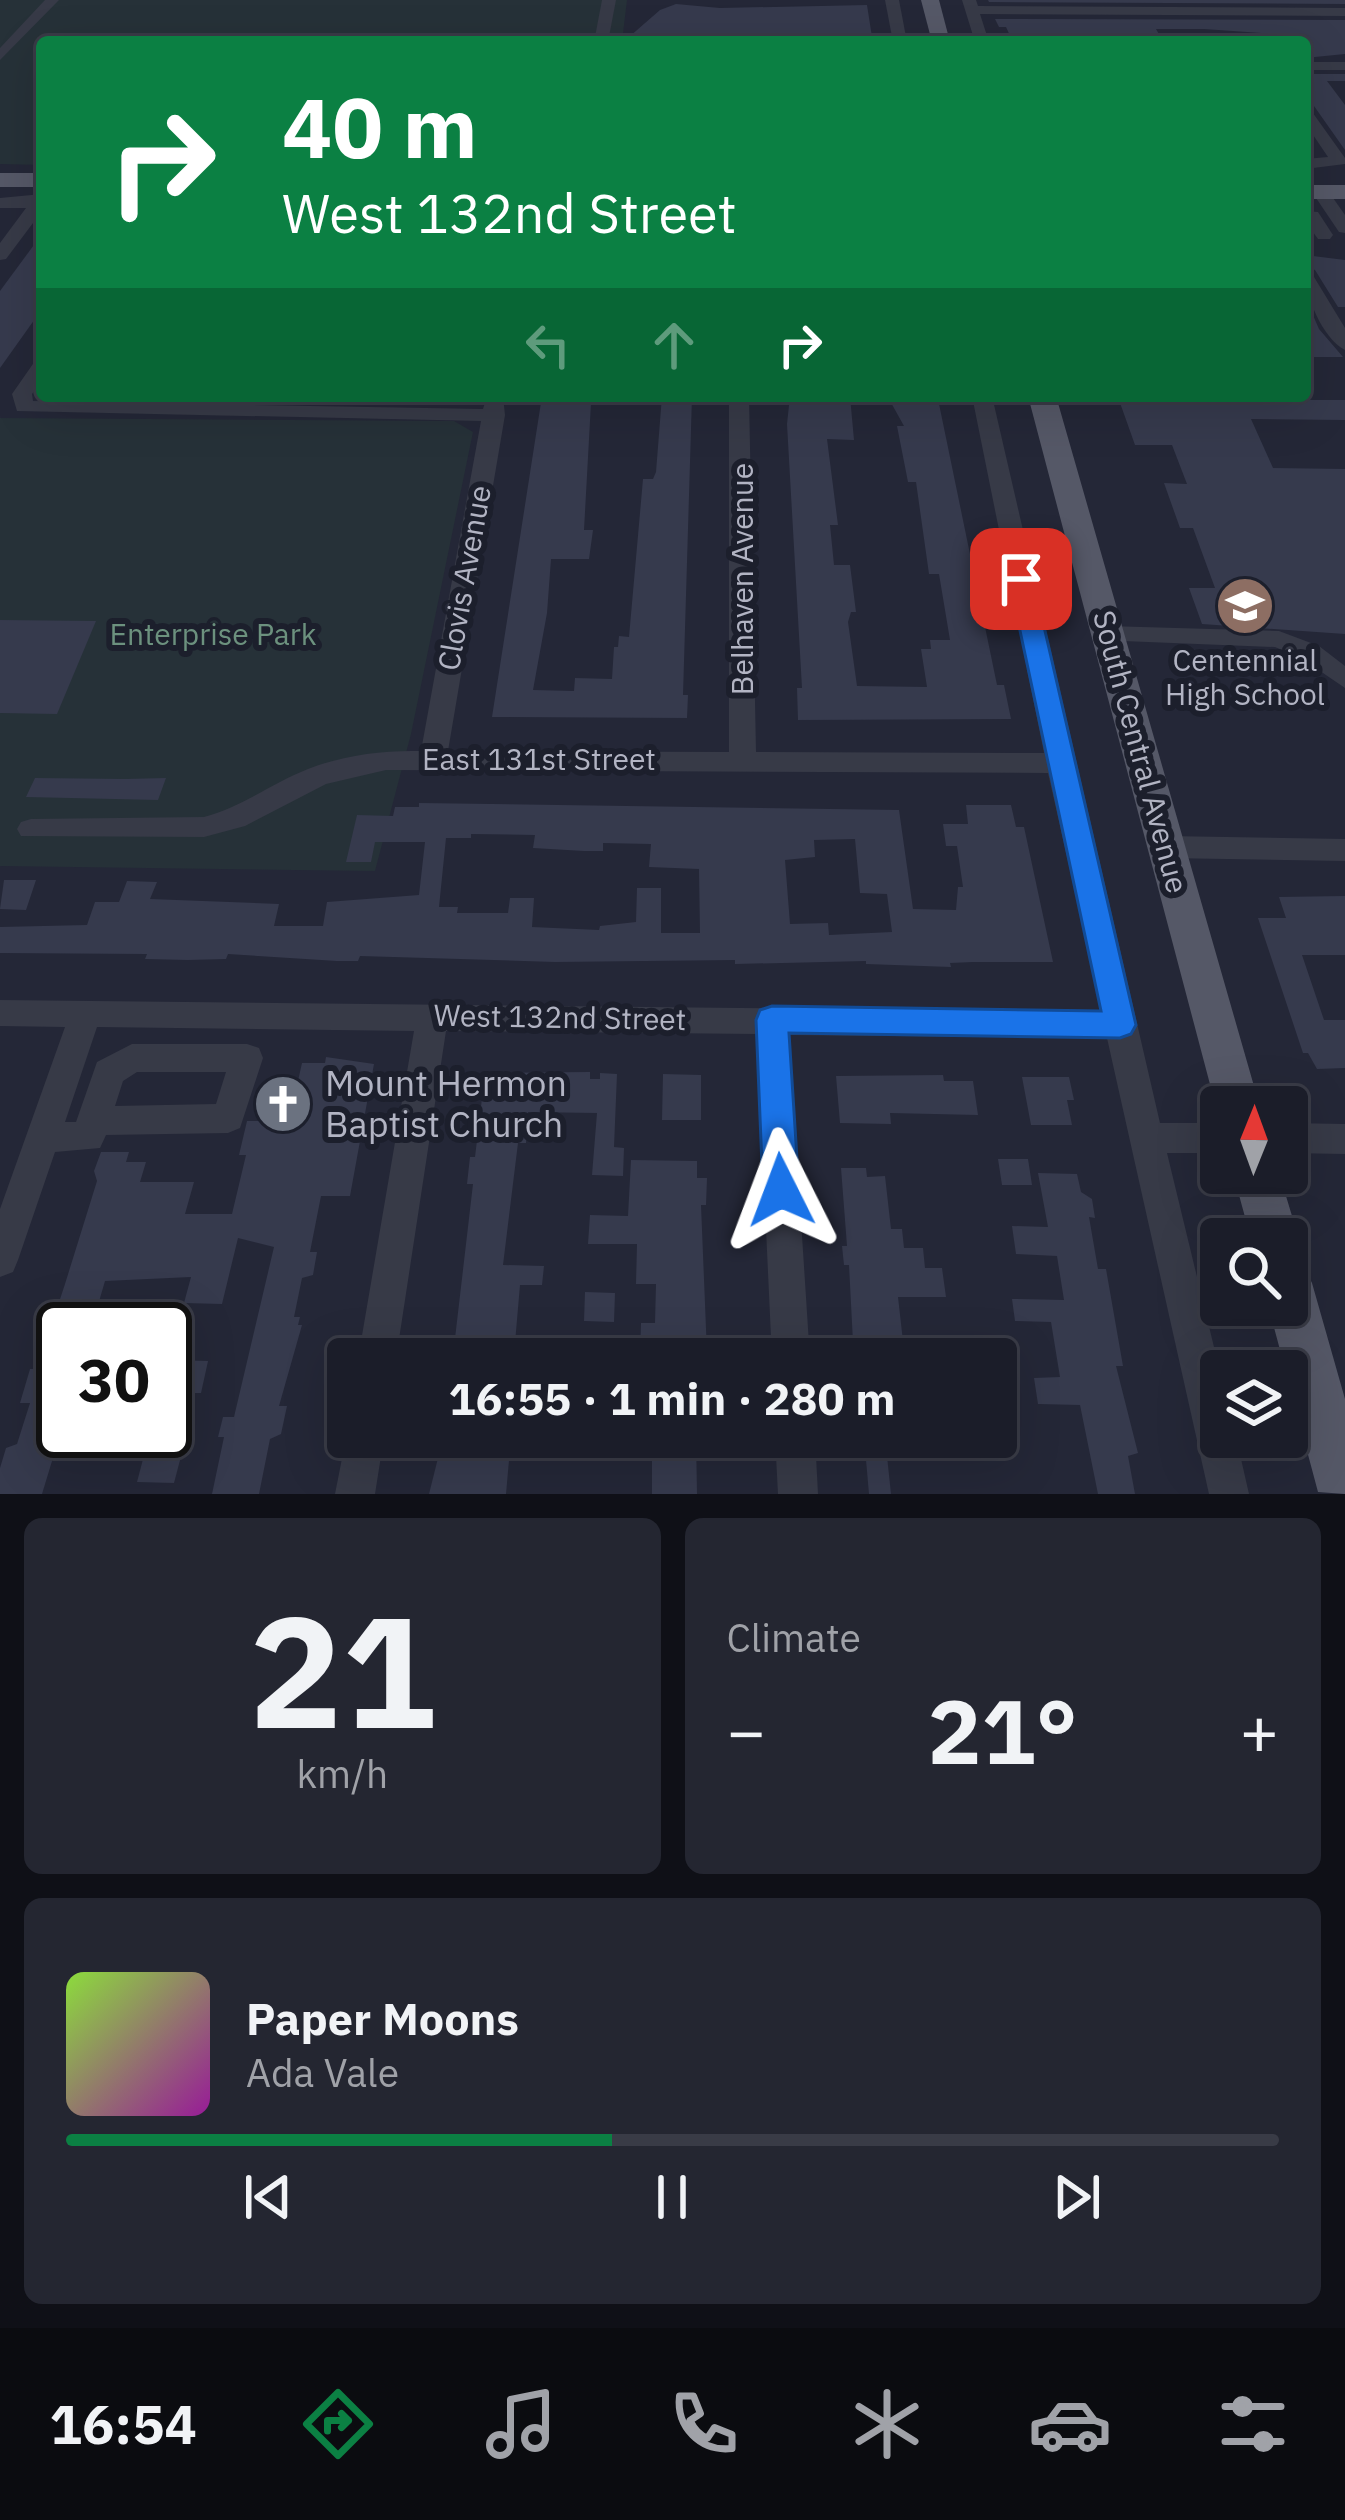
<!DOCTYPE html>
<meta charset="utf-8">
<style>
body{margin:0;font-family:"IBM Plex Sans",sans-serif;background:#242631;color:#f1f3f6;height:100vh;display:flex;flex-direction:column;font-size:45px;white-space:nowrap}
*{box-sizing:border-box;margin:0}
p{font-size:39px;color:#a0a2a8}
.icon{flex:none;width:66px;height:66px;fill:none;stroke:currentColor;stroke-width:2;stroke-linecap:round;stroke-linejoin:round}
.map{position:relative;height:1494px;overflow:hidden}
.side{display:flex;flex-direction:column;gap:24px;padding:24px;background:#0f1017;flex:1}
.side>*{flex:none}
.guide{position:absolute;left:36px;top:36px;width:1275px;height:366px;border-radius:12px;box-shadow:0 12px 48px #0002,0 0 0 3px #393b46;background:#0b8043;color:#fff;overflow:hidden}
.needle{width:78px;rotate:1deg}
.controls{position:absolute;left:1200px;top:1086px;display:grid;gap:24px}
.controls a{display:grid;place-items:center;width:108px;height:108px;border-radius:12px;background:#1b1d29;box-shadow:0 12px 48px #0002,0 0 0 3px #393b46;font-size:60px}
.speed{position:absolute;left:36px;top:1302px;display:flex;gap:24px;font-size:60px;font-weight:700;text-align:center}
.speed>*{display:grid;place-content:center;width:156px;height:156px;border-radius:50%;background:#1b1d29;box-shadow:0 12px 48px #0002,0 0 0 3px #393b46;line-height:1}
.speed .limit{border:6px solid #111;border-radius:18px;background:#fff;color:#111}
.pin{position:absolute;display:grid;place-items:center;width:102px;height:102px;color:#fff;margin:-51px;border-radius:24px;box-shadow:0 6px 18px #0006}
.me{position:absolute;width:132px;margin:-66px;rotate:357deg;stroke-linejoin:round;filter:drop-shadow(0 0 9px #0008)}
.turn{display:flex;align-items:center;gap:42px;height:252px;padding:0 48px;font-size:54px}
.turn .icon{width:156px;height:156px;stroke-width:2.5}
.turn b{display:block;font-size:84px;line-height:102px}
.lanes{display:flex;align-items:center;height:114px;padding:0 48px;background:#0003;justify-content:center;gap:60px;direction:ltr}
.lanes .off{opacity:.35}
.big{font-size:90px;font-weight:700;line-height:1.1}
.side .widget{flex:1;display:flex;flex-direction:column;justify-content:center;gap:18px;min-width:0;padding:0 42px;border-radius:18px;background:#242631}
.side .dial{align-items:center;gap:0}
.dial b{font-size:156px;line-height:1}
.song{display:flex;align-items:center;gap:36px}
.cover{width:144px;height:144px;border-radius:18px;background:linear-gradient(135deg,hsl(90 70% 55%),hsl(300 70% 35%))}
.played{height:12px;border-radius:6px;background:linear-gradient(90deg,#0b8043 45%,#393b46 45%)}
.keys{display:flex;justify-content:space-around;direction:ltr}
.heat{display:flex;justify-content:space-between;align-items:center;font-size:66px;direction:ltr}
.side .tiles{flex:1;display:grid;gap:24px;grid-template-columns:1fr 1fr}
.widget:last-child{grid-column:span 2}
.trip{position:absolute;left:327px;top:1338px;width:690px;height:120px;border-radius:12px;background:#1b1d29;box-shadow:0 12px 48px #0002,0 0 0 3px #393b46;font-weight:700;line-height:120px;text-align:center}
.dock{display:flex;height:192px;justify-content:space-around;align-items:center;background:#0b0c10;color:#a0a2a8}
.dock .icon{width:84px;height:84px}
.dock .current{color:#0b8043}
.dock b{font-size:54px;color:#f1f3f6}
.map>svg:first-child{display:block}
.green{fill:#263138}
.building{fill:#363a4d;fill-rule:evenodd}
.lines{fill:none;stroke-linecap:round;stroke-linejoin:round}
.minor{fill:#373a47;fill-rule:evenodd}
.major{fill:#555867;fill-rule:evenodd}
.route{fill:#1a73e8;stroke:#114b97;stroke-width:3}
.labels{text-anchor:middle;stroke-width:12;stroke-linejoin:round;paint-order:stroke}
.street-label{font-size:30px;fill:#b2b4c3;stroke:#1c1f2c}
.park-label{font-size:30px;fill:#6c917e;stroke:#1c1f2c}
.poi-label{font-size:30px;fill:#b2b4c3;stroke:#1c1f2c}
.near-poi-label{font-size:36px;fill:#b2b4c3;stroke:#1c1f2c;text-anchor:start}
</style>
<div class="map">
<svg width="1345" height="1494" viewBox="0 0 1345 1494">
<rect width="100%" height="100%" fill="#242737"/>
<g class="green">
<polygon points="0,0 627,0 622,42 42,42 42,165 0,164"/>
<polygon points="0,418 454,421 473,432 411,734 375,871 0,866"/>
</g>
<g class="building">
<polygon points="988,0 1345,0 1345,4 989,2"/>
<polygon points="676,4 720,8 867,5 872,37 805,41 694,35 650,42 629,37 660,10"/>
<polygon points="995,19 1345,20 1345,54 1305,58 1305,36 1204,29 1156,29 1160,36 1084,35 1087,42 1013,42 1006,27 999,27"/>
<polygon points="1314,74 1345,74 1345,81 1327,81 1345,105 1345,150 1314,106 1305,103 1305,77"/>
<polygon points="42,234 42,309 0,368 0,291"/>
<polygon points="1305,255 1345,260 1345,307 1338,307 1315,270 1305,266"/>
<polygon points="1305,297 1319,329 1343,357 1305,357"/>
<polygon points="542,396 587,396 586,403 591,403 584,530 593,530 589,559 551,559 547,613 533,690 574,691 575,678 612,679 614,647 618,647 619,636 629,637 643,479 653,479 656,472 662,396 692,396 683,695 688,695 687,718 492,717"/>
<polygon points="790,396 850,396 854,440 827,439 838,525 830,525 834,565 850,565 856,612 851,612 848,622 857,686 927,687 921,649 931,649 930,640 950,640 939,574 929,574 916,482 908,482 897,426 904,426 889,399 938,399 997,685 1004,685 1011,719 798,720 797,688 802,688 787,424"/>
<polygon points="1119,400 1345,400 1345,420 1251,419 1273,468 1345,469 1345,634 1202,624 1189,588 1215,588 1193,528 1180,528 1164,483 1187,484 1172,445 1135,445"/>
<polygon points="0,620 96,621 57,714 0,713"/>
<polygon points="35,778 125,779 166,778 158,800 26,797"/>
<path d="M419,803L899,810L913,909L956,910L958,887H963L957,846H946L943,824H968L966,805H1011L1016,827H1024L1053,962H973L950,963L951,967L866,964V961L735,964V960L555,962L360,956L358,961H337L228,954L226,959L188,960L145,959L147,954L0,953V927L87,925L95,902H119L127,881L157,882L150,899L279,904L274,926H323L327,902L419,895L425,842H375L371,862H346L357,815L393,816L395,807H419ZM471,834L535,835L533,848L584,851H603V843L651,844L649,867L699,869L700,933H661V888H637L636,922L600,926L599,930L532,927L534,898H510L508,913H457L458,907H439L446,838H471ZM855,839L860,893L887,894L892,932L829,935L828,923L790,924L785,860L815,857L814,840Z"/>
<polygon points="4,880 36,880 26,910 0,909"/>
<polygon points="1345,896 1345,955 1302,955 1324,1020 1345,1020 1345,1068 1317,1069 1308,1053 1303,1053 1258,918 1286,918 1279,897"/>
<polygon points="326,1057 374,1064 350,1196 321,1196 310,1252 317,1252 313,1275 302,1278 294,1317 300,1317 298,1325 302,1325 279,1406 287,1406 281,1434 270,1439 259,1494 212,1494 224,1437 218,1437 223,1417 234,1417 274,1247 238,1238 222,1304 184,1303 191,1277 105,1281 91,1329 63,1329 63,1438 59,1438 42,1494 0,1494 0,1468 6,1448 17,1444 30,1403 20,1403 30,1369 37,1369 65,1284 97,1181 94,1171 101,1152 129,1152 126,1162 146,1162 140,1182 194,1182 185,1214 232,1214 246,1155 239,1155 247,1121 289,1121 302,1063 325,1063"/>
<polygon points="590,1072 590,1079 600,1079 600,1073 617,1074 614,1147 624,1148 623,1176 592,1175 597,1113 528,1112 526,1143 518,1143 503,1265 544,1266 542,1285 520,1285 515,1343 454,1347 473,1184 467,1184 470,1157 475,1157 485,1073"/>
<polygon points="663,1074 701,1075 701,1120 662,1120"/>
<polygon points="943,1075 944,1081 973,1081 978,1115 890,1113 891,1124 840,1123 836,1076"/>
<polygon points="1022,1077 1069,1077 1074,1100 1067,1100 1072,1125 1031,1125"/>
<polygon points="998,1159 1028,1159 1032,1185 1002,1185"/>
<polygon points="631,1160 697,1161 697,1178 707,1178 706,1205 701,1205 707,1353 640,1356 641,1323 655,1323 656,1284 636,1284 637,1244 588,1244 590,1215 628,1216"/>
<polygon points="841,1168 866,1168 867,1177 885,1176 891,1229 902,1229 904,1248 923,1248 925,1268 942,1268 946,1297 898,1297 905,1359 861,1359 859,1342 853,1342 849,1265 844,1265 842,1246 847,1246"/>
<polygon points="1038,1173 1077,1174 1081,1192 1092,1199 1095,1218 1089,1217 1098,1269 1106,1269 1123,1366 1116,1366 1138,1453 1128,1456 1135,1494 1098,1494 1080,1405 1038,1404 1034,1378 1060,1377 1051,1322 1015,1321 1012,1299 1064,1300 1057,1256 1016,1254 1012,1226 1048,1227"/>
<polygon points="585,1292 615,1293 614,1322 584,1321"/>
<polygon points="942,1340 976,1340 979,1359 945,1359"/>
<polygon points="174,1360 208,1361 201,1393 165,1393"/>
<polygon points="652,1437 696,1437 697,1494 652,1494"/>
<polygon points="864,1437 885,1437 891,1494 869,1494"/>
<polygon points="147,1444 184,1445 174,1483 137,1482"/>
<polygon points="510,1449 506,1494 429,1494 440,1450"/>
</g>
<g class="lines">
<g class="minor">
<polygon points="45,0 59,0 0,60 0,48"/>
<polygon points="602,0 616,0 608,42 594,42"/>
<polygon points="885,0 899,0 907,42 893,42"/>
<polygon points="962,0 976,0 978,6 1345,8 1345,16 980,14 989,42 975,42"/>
<rect x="1305" y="62" width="40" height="8"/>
<polygon points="1305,107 1310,109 1345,158 1345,164 1305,169 1305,159 1328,157 1305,123"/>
<polygon points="1314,188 1326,188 1345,215 1345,233 1339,232 1312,192"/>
<polygon points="42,194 42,211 6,259 0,260 0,243 26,208 0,208 0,198"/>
<polygon points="1305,211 1318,212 1333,235 1330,239 1318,239 1305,221"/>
<path d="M1305,270L1311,272L1345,328V350C1322,338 1305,296 1305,270Z"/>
<path d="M42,359V380L32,394L33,401L483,409L487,396H503L505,415L448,751L729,752V396H749L756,752L1044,753L972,396H992L1160,1123H1221V1153H1167L1221,1376V1437H1236L1249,1494H1209L1107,1038L789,1035L810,1359H772L757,1034L446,1031L396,1359H358L414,1031L97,1027L65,1122H76L97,1062L132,1044H247L259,1048L263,1058L240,1128L228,1133L106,1135L100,1148L55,1152L18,1260L13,1272L0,1277V1209L65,1027L0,1026V1000L1102,1012L1048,773L386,770L326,784L245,826L204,837L21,836L17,829L21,822L31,819L204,817C242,807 272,783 308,769C343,755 384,750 421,751L481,421L17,411L12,394L35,361ZM137,1072H226L216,1104L115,1106L123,1081Z"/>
<polygon points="1107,626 1279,631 1319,646 1345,666 1345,688 1301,658 1275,647 1098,640 1095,634"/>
<polygon points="1166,836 1345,839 1345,861 1166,858 1156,855 1152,847 1156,839"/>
<polygon points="1287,1123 1345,1124 1345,1154 1287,1153"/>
<polygon points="348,1428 348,1437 384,1437 375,1494 335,1494"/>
<polygon points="775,1437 815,1437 818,1494 778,1494"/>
</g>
<g class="major">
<polygon points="921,0 939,0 950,42 932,42"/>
<rect x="0" y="173" width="42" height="14"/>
<rect x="1305" y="185" width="40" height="14"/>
<polygon points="1028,396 1056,396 1260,1107 1221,1107 1221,1118 1216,1107"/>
<polygon points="1233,1173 1279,1173 1299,1239 1292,1255 1287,1257 1287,1239 1251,1239"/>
<polygon points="1287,1260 1304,1267 1312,1283 1345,1399 1345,1494 1318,1492 1268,1305 1287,1305"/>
</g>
</g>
<polygon class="route" points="1021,572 1033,579 1136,1025 1131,1034 1120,1038 789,1033 799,1190 794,1201 781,1206 769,1201 763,1190 756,1020 760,1010 772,1006 1101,1011 1009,579"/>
<defs>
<g id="school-disc" transform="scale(3)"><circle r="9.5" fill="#8d6e63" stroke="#1c1f2c"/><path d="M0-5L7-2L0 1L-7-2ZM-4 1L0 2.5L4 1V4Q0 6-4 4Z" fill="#fff"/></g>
<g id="church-disc" transform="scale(3)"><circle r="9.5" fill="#6b7280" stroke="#1c1f2c"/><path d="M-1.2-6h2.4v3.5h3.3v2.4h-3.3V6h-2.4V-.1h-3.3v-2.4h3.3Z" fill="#fff"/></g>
</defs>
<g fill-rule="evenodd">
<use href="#school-disc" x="1245" y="606"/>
<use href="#church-disc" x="283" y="1104"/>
</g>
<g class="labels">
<g class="street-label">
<text transform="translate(465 578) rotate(-80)" y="10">Clovis Avenue</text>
<text transform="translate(743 579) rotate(-90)" y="10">Belhaven Avenue</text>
<text transform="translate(1140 752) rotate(75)" y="10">South Central Avenue</text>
<text x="539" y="770">East 131st Street</text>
<text transform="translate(560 1018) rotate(1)" y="10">West 132nd Street</text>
</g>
<g class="park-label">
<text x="213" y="645">Enterprise Park</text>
</g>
<g class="poi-label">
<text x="1245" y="671">Centennial<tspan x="1245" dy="34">High School</tspan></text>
</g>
<g class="near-poi-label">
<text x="325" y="1096">Mount Hermon<tspan x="325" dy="41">Baptist Church</tspan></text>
</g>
</g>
</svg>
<div class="controls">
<a><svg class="needle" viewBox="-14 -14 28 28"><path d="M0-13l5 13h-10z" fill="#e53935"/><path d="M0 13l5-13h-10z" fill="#a0a2a8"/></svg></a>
<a><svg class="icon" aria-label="search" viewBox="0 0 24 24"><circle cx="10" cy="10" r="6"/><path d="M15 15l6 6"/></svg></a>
<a><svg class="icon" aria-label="layers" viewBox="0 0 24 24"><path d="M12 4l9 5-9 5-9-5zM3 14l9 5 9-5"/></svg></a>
</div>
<div class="speed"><div class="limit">30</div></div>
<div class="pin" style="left:1021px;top:579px;background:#d93025"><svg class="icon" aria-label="arrive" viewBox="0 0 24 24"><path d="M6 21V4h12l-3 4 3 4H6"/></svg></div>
<svg class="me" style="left:781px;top:1190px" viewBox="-20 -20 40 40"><path d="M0-17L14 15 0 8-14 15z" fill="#1a73e8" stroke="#fff" stroke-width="4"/></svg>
<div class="trip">16:55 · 1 min · 280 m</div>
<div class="guide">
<div class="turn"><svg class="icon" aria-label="right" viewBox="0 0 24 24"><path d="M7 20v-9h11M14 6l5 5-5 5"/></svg><div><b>40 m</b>West 132nd Street</div></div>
<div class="lanes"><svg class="icon off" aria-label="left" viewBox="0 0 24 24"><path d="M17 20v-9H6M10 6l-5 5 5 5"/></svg><svg class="icon off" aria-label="ahead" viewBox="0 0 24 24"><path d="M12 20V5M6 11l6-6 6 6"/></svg><svg class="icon" aria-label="right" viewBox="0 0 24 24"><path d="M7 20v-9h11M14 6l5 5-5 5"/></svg></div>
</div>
</div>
<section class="side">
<div class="tiles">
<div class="widget dial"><b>21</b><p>km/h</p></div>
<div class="widget"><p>Climate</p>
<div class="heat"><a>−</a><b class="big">21°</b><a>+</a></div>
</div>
<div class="widget">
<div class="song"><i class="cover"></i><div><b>Paper Moons</b><p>Ada Vale</p></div></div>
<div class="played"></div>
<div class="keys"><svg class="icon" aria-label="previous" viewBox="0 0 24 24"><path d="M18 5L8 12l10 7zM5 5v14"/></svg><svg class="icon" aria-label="pause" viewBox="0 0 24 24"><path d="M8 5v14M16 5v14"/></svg><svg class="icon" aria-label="next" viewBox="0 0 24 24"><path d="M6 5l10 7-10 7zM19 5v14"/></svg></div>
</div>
</div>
</section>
<nav class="dock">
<b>16:54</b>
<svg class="icon current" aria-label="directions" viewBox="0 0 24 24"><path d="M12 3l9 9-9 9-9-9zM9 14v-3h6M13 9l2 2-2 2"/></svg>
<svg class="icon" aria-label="music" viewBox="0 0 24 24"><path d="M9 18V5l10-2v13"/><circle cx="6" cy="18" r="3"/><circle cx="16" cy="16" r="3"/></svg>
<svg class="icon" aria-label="phone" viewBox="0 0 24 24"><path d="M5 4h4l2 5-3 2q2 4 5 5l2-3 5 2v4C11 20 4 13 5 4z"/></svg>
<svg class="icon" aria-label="climate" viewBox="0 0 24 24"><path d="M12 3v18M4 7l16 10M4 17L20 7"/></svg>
<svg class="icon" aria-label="car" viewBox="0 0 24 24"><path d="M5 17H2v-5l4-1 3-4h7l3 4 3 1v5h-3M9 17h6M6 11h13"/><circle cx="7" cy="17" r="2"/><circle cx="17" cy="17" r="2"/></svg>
<svg class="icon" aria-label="filters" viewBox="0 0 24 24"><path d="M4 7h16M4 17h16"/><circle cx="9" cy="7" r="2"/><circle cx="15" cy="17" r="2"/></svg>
</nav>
